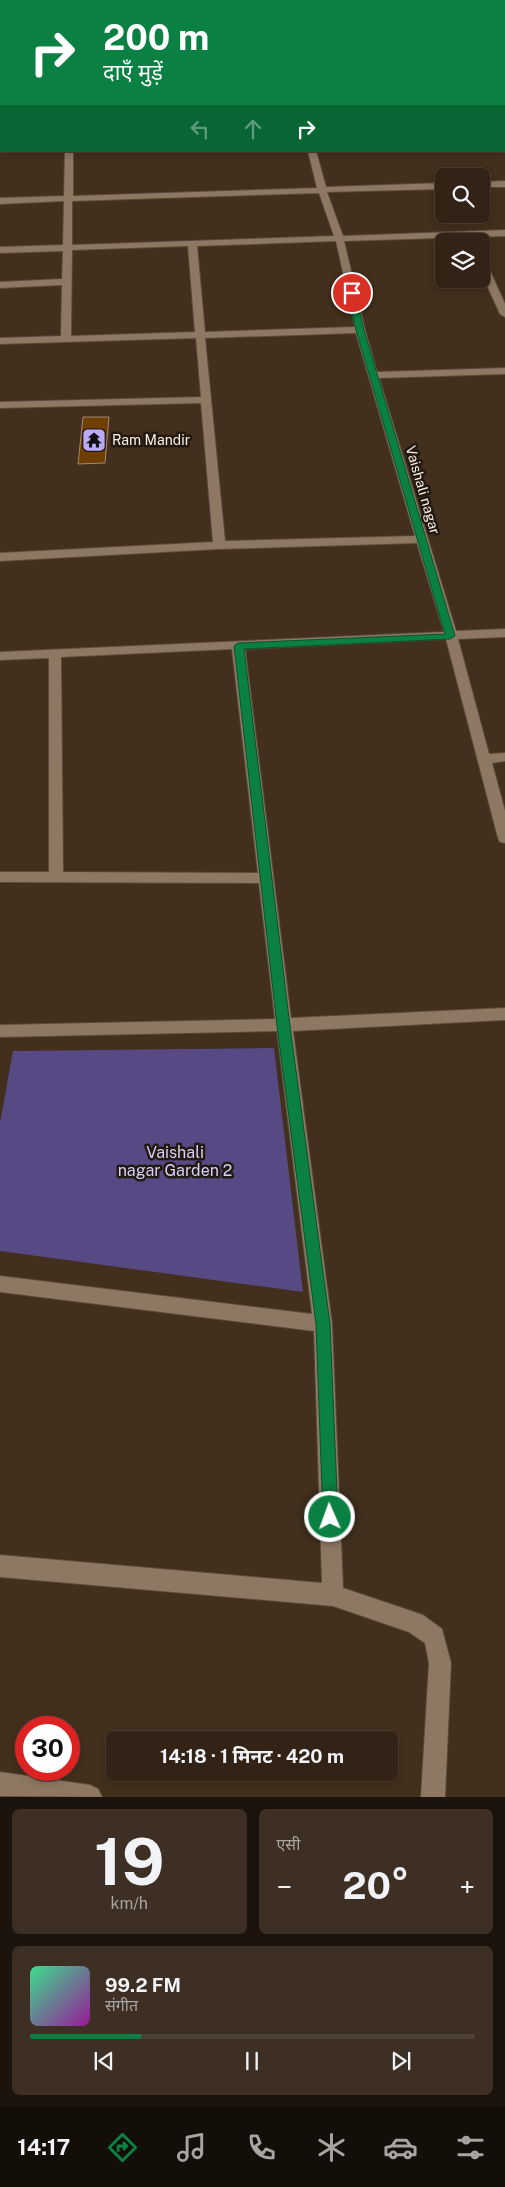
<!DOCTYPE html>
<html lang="hi">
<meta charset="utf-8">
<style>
body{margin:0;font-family:"Public Sans","Noto Sans Devanagari",sans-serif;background:#3d2f23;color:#f1f3f6;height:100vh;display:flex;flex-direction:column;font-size:19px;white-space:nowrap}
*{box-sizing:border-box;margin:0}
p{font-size:16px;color:#a8a4a1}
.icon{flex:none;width:28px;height:28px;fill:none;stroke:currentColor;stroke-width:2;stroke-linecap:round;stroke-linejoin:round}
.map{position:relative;height:1797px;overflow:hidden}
.details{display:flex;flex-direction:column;gap:12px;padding:12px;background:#1c130c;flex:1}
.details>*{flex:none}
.guide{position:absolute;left:0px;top:0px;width:505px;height:152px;box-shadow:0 2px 8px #0003,0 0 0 1px #4d4035;background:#0b8043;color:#fff;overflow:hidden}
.buttons{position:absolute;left:435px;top:168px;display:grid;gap:10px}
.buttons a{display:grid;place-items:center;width:55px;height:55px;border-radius:8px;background:#322316;box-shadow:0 2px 8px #0003,0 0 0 1px #4d4035;font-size:25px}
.speed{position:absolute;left:15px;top:1716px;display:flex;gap:10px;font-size:25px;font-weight:700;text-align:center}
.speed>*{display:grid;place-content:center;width:65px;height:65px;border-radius:50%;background:#322316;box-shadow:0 2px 8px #0003,0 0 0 1px #4d4035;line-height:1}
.speed .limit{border:8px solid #d22;background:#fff;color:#111}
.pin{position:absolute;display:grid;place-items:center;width:42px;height:42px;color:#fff;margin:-21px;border:2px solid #fff;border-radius:50%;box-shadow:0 1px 5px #0007}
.me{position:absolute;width:55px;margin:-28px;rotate:358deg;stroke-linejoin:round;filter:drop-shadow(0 0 4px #0008)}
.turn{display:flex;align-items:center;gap:18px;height:105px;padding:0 20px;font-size:22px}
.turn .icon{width:65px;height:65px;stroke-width:2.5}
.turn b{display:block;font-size:35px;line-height:42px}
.lanes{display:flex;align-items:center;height:48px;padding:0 20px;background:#0003;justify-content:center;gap:25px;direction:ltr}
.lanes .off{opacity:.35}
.big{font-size:38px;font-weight:700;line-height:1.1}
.details .card{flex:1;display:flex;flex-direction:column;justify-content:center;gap:8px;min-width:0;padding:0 18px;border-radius:8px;background:#3d2f23}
.details .dial{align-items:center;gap:0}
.dial b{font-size:65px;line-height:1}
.song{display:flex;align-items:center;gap:15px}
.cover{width:60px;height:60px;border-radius:8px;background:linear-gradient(135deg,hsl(150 70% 55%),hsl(300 70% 35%))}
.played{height:5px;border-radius:2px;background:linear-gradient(90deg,#0b8043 25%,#4d4035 25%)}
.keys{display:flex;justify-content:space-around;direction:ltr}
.heat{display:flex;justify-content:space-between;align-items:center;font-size:28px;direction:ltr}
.details .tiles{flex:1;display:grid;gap:12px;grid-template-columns:1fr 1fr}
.card:last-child{grid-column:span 2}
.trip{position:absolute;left:106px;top:1731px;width:292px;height:50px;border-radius:8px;background:#322316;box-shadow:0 2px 8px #0003,0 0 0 1px #4d4035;font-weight:700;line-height:50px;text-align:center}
.dock{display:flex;height:80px;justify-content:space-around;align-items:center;background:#140e09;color:#a8a4a1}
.dock .icon{width:35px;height:35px}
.dock .on{color:#0b8043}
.dock b{font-size:22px;color:#f1f3f6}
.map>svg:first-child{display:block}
.green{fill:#574984}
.building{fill:#6e3f00;stroke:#9f8974}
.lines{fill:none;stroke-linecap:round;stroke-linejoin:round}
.minor-casing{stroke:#5a4b3a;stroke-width:2}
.secondary-casing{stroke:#5a4b3a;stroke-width:2}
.minor{fill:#8e7864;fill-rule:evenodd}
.secondary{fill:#8e7864;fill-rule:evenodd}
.route{fill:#0b8043;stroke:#07532c}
.labels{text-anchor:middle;stroke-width:5;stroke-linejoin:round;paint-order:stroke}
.far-poi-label{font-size:14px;fill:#faeee3;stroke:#221911;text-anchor:start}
.far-street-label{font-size:14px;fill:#faeee3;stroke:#221911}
.park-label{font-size:16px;fill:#d6cffa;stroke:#221911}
</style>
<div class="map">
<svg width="505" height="1797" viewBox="0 0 505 1797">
<rect width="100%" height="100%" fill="#422f1d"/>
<polygon class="green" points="274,1048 303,1292 0,1251 0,1123 13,1051"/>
<polygon class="building" points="83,417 109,417 105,463 78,464"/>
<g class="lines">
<g class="minor-casing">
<g id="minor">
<rect x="57" y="0" width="6" height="1"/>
<rect x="144" y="0" width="6" height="1"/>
<polygon points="241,0 248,0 248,1 242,1"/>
<rect x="444" y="0" width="6" height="1"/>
<rect x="504" y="12" width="1" height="4"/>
<rect x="504" y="47" width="1" height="4"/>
<rect x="0" y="60" width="1" height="4"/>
<rect x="504" y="88" width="1" height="4"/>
<rect x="0" y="103" width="1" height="4"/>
<rect x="504" y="132" width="1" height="4"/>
<polygon points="0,147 1,147 2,151 0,151"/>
<path d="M65,151H73V196L317,188L308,151H316L326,187L444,183V189L327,192L343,236L505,230V236L344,241L365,330L377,372L505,368V374L379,378L456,631L505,629V637L458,639L489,754L505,753V761L492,763L505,811V843L500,842L498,838L446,639L245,649L291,1018L505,1008V1020L293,1031L332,1324L343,1588L423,1615L442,1629L451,1663L445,1797H421L429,1663L425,1643L409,1632L333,1606L0,1577V1555L322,1583L314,1331L0,1292V1276L312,1314L277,1031L0,1037V1025L275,1019L259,883L0,882V872H49V658L0,660V652L444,632L417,543L219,549L0,561V553L213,542L201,403L0,408V402L201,397L196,338L0,344V338L61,336L62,285L0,288V282L62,279L63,251L0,253V247L63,245L64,201L0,204V198L64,196ZM319,193L334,236L72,245V201ZM336,241L355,327L205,332L197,246ZM188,246L195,332L71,336L72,250ZM356,333L415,536L225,541L205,338ZM232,649L258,873L63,872L61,657Z"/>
<polygon points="505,181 505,187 481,187 481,182"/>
<polygon points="481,259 486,262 505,304 505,317 500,314 481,272"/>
<polygon points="0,1772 90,1785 98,1789 102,1797 0,1796"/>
</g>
</g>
<g class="secondary-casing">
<g id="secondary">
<rect x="504" y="103" width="1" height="4"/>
<rect x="0" y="118" width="1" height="4"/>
<rect x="0" y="132" width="1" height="4"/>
</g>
</g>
<use href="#minor" class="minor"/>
<use href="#secondary" class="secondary"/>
</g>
<polygon class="route" points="352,290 355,293 364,330 455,636 450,639 244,649 290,1026 330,1324 338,1517 336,1523 330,1525 325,1523 323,1517 316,1324 277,1026 234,646 238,643 445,634 356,330 348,293"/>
<defs>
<g id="temple-square" transform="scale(1.25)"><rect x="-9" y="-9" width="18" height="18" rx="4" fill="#baaaf7" stroke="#221911"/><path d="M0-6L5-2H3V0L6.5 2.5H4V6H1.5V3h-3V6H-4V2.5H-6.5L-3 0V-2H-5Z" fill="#111"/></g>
</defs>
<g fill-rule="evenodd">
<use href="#temple-square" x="94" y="440"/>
</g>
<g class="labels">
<g class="far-poi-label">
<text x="112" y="445">Ram Mandir</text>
</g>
<g class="far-street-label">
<text transform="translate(423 490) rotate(74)" y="5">Vaishali nagar</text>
</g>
<g class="park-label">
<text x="175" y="1158">Vaishali<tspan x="175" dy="18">nagar Garden 2</tspan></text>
</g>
</g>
</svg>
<div class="buttons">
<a><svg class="icon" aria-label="search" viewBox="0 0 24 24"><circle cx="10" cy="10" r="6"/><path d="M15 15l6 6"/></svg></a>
<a><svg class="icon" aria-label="layers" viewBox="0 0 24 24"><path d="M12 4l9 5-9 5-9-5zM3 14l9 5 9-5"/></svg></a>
</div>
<div class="speed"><div class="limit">30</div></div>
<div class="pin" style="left:352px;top:293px;background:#d93025"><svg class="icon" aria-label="arrive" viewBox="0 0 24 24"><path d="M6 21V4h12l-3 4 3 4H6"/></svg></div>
<svg class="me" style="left:330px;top:1517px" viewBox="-20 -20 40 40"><circle r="17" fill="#0b8043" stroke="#fff" stroke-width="3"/><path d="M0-11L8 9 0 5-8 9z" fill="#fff"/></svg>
<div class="trip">14:18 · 1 मिनट · 420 m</div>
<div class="guide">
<div class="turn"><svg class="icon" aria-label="right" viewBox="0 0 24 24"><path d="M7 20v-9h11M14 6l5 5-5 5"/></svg><div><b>200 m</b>दाएँ मुड़ें</div></div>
<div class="lanes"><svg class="icon off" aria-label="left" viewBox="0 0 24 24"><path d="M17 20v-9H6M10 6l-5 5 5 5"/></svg><svg class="icon off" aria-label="ahead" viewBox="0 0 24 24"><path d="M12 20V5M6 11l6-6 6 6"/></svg><svg class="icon" aria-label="right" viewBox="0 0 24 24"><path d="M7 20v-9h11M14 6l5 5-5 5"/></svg></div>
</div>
</div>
<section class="details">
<div class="tiles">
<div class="card dial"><b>19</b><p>km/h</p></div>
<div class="card"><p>एसी</p>
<div class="heat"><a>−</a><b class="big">20°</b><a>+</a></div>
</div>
<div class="card">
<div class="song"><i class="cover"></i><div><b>99.2 FM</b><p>संगीत</p></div></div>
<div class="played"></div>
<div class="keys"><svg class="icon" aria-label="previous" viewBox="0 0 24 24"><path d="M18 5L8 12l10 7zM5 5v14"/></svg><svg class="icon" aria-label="pause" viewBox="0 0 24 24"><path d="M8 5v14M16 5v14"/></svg><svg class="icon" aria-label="next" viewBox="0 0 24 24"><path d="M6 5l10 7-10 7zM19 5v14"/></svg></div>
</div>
</div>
</section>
<nav class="dock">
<b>14:17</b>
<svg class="icon on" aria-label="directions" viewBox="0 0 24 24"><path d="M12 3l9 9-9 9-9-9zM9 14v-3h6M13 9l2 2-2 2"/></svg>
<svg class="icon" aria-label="music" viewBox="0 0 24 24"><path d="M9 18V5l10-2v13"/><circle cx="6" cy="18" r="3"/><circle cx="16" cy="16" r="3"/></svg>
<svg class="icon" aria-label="phone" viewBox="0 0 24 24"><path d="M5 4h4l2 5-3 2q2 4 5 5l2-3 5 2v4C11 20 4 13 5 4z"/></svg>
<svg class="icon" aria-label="climate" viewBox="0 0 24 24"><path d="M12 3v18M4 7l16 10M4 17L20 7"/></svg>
<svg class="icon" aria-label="car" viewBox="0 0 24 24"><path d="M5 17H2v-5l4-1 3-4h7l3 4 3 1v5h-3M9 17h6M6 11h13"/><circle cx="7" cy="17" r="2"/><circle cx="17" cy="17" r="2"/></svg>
<svg class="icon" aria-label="filters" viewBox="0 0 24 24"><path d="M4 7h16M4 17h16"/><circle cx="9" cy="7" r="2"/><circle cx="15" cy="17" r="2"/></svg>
</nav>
